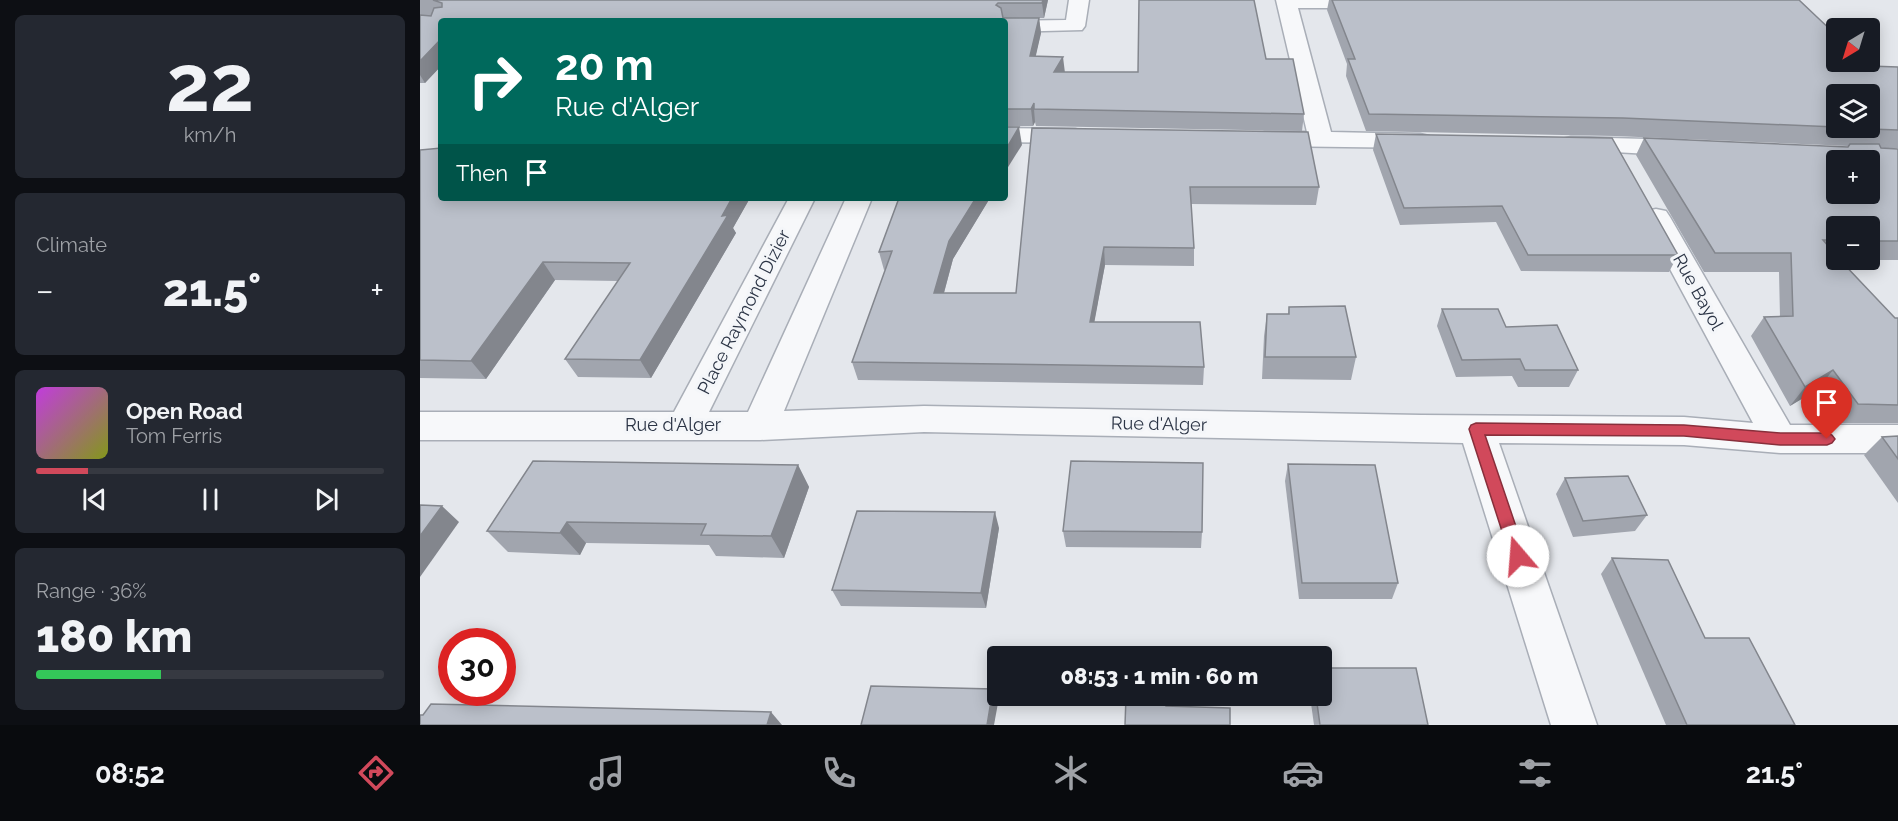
<!DOCTYPE html>
<meta charset="utf-8">
<style>
body{margin:0;font-family:Raleway,sans-serif;background:#242831;color:#f1f3f6;height:100vh;display:flex;flex-direction:column;font-size:22px;white-space:nowrap}
*{box-sizing:border-box;margin:0}
p{font-size:20px;color:#9ea1a6}
.icon{flex:none;width:33px;height:33px;fill:none;stroke:currentColor;stroke-width:2;stroke-linecap:round;stroke-linejoin:round}
.map{position:relative;flex:1;overflow:hidden}
.sheet{display:flex;flex-direction:column;gap:15px;padding:15px;background:#0d0f14;width:420px}
.sheet>*{flex:none}
.banner{position:absolute;left:18px;top:18px;width:570px;height:183px;border-radius:6px;box-shadow:0 3px 15px #0003;background:#00695c;color:#fff;overflow:hidden}
.needle{width:39px;rotate:218deg}
.tools{position:absolute;left:1406px;top:18px;display:grid;gap:12px}
.tools a{display:grid;place-items:center;width:54px;height:54px;border-radius:6px;background:#171b24;box-shadow:0 3px 15px #0003;font-size:30px}
.speed{position:absolute;left:18px;top:628px;display:flex;gap:12px;font-size:30px;font-weight:700;text-align:center}
.speed>*{display:grid;place-content:center;width:78px;height:78px;border-radius:50%;background:#171b24;box-shadow:0 3px 15px #0003;line-height:1}
.speed .limit{border:9px solid #d22;background:#fff;color:#111}
.pin{position:absolute;display:grid;place-items:center;width:51px;height:51px;color:#fff;margin:-62px -26px;border-radius:50% 50% 50% 0;rotate:-45deg;box-shadow:0 0 6px #0007}
.pin .icon{rotate:45deg}
.me{position:absolute;width:66px;margin:-33px;rotate:342deg;stroke-linejoin:round;filter:drop-shadow(0 0 4px #0008)}
.turn{display:flex;align-items:center;gap:21px;height:126px;padding:0 18px;font-size:27px}
.turn .icon{width:78px;height:78px;stroke-width:2.5}
.turn b{display:block;font-size:42px;line-height:51px}
.then{display:flex;align-items:center;height:57px;padding:0 18px;background:#0003;gap:12px;font-size:22px}
.big{font-size:45px;font-weight:800;line-height:1.1}
.sheet .tile{flex:1;display:flex;flex-direction:column;justify-content:center;gap:9px;min-width:0;padding:0 21px;border-radius:9px;background:#242831}
.sheet .dial{align-items:center;gap:0}
.dial b{font-size:78px;line-height:1}
.song{display:flex;align-items:center;gap:18px}
.cover{width:72px;height:72px;border-radius:9px;background:linear-gradient(135deg,hsl(290 70% 55%),hsl(70 70% 35%))}
.played{height:6px;border-radius:3px;background:linear-gradient(90deg,#d1495b 15%,#363941 15%)}
.keys{display:flex;justify-content:space-around;direction:ltr}
.heat{display:flex;justify-content:space-between;align-items:center;font-size:33px;direction:ltr}
.charge{height:9px;border-radius:4px;background:linear-gradient(90deg,#34c759 36%,#363941 0)}
.trip{position:absolute;left:567px;top:646px;width:345px;height:60px;border-radius:6px;background:#171b24;box-shadow:0 3px 15px #0003;font-weight:800;line-height:60px;text-align:center}
.tab-bar{display:flex;height:96px;justify-content:space-around;align-items:center;background:#090b0e;color:#9ea1a6}
.tab-bar .icon{width:42px;height:42px}
.tab-bar .on{color:#d1495b}
.tab-bar b{font-size:27px;color:#f1f3f6}
main{display:flex;flex:1;min-height:0}
.map>svg:first-child{display:block}
.lines{fill:none;stroke-linecap:round;stroke-linejoin:round}
.minor-casing{stroke:#a9aeb7;stroke-width:3}
.minor{fill:#f7f8fa;fill-rule:evenodd}
.wall{fill:#a1a5ae}
.shaded-wall{fill:#83868d}
.building{fill:#bbc0ca;stroke:#83868d;stroke-width:1.5;fill-rule:evenodd}
.route{fill:#d1495b;stroke:#882f3b;stroke-width:1.5}
.labels{text-anchor:middle;stroke-width:6;stroke-linejoin:round;paint-order:stroke}
.street-label{font-size:18px;fill:#2b3445;stroke:#f4f6f9}
</style>
<main>
<section class="sheet">
<div class="tile dial"><b>22</b><p>km/h</p></div>
<div class="tile"><p>Climate</p>
<div class="heat"><a>−</a><b class="big">21.5°</b><a>+</a></div>
</div>
<div class="tile">
<div class="song"><i class="cover"></i><div><b>Open Road</b><p>Tom Ferris</p></div></div>
<div class="played"></div>
<div class="keys"><svg class="icon" aria-label="previous" viewBox="0 0 24 24"><path d="M18 5L8 12l10 7zM5 5v14"/></svg><svg class="icon" aria-label="pause" viewBox="0 0 24 24"><path d="M8 5v14M16 5v14"/></svg><svg class="icon" aria-label="next" viewBox="0 0 24 24"><path d="M6 5l10 7-10 7zM19 5v14"/></svg></div>
</div>
<div class="tile"><p>Range · 36%</p><b class="big">180 km</b><div class="charge"></div></div>
</section>
<div class="map">
<svg width="1478" height="725" viewBox="0 0 1478 725">
<rect width="100%" height="100%" fill="#e4e7ec"/>
<g class="lines">
<g class="minor-casing">
<g id="minor">
<polygon points="649,0 669,0 665,26 662,30 585,32 585,21 580,21 646,20"/>
<polygon points="856,0 962,0 964,2 961,6 954,8 878,8 911,132 1000,134 1009,136 1012,141 1009,146 1000,148 845,146 836,144 833,139 836,134 845,132 887,132"/>
<polygon points="585,128 655,129 664,131 667,136 664,141 655,143 585,142"/>
<polygon points="1151,137 1264,140 1273,143 1277,148 1273,153 1264,156 1142,149 1139,144 1142,139"/>
<polygon points="369,198 395,198 289,412 328,412 426,198 452,198 364,411 504,406 1001,415 1264,417 1333,423 1222,217 1226,211 1236,209 1246,211 1250,217 1370,425 1478,425 1478,453 1360,453 1264,445 1079,443 1177,725 1131,725 1043,443 504,432 340,440 0,440 0,412 254,412"/>
</g>
</g>
<use href="#minor" class="minor"/>
</g>
<g class="wall">
<polygon points="0,0 628,0 624,18 619,18 621,33 615,57 644,72 718,72 846,59 884,114 882,131 616,126 615,122 613,126 585,126 585,21 21,21 21,66 5,83 0,83"/>
<polygon points="909,0 1379,0 1449,66 1478,67 1478,148 1461,148 1478,149 1478,260 1427,260 1449,260 1449,226 1416,226 1416,260 1475,318 1478,318 1478,423 1421,423 1398,389 1370,406 1331,336 1344,317 1360,317 1359,272 1284,272 1216,155 1224,138 1428,147 1429,146 1195,136 946,131 926,76 927,64 907,10"/>
<polygon points="612,128 899,187 896,205 771,204 774,248 774,266 685,265 674,322 784,367 783,385 438,380 432,362 466,269 464,270 459,252 479,198 570,198 533,259 524,293 596,293"/>
<polygon points="956,134 1258,255 1249,272 1101,271 1076,222 980,225 953,150"/>
<polygon points="0,150 21,198 330,198 313,228 316,233 231,378 158,377 145,359 198,281 135,280 66,379 0,378"/>
<polygon points="869,307 936,357 931,380 842,379 844,336 847,314 868,314"/>
<polygon points="1022,309 1158,370 1149,387 1098,387 1092,376 1036,377 1017,326"/>
<polygon points="1478,436 1478,503 1444,455 1462,437"/>
<polygon points="868,464 978,583 972,599 879,599 865,481"/>
<polygon points="378,465 389,487 364,558 296,556 289,545 166,543 160,555 88,552 67,531"/>
<polygon points="1145,478 1227,515 1215,531 1153,537 1136,494"/>
<polygon points="579,528 566,608 421,606 412,590"/>
<polygon points="643,531 782,532 781,548 646,547"/>
<polygon points="1192,558 1285,638 1375,725 1246,725 1181,574"/>
<polygon points="890,696 902,696 1008,725 894,725"/>
</g>
<g class="shaded-wall">
<polygon points="623,0 628,0 624,18 622,3"/>
<polygon points="619,18 621,33 612,73 610,56"/>
<polygon points="21,39 21,66 5,83 0,75 0,61"/>
<polygon points="643,57 645,73 634,72"/>
<polygon points="614,103 614,109 615,122 613,126 611,109"/>
<polygon points="599,127 602,145 585,172 585,151"/>
<polygon points="312,198 330,198 313,228 316,233 231,378 220,360"/>
<polygon points="556,198 570,198 533,259 519,311 514,293 529,241"/>
<polygon points="684,247 685,265 671,340 670,322"/>
<polygon points="123,262 135,280 66,379 51,361"/>
<polygon points="1413,370 1398,389 1370,406 1385,387"/>
<polygon points="378,465 389,487 364,558 351,536"/>
<polygon points="22,506 39,522 0,577 0,536"/>
<polygon points="575,512 579,528 566,608 561,593"/>
<polygon points="147,522 166,543 160,555 140,533"/>
<polygon points="573,689 578,703 574,725 567,725"/>
<polygon points="351,712 362,725 347,725"/>
</g>
<g class="building">
<polygon points="13,0 623,0 622,3 578,3 576,5 581,8 583,18 619,18 610,56 643,57 634,72 718,72 719,0 834,0 846,59 873,59 884,114 614,109 614,103 611,109 585,109 585,21 21,21 21,39 0,61 0,15 11,16 14,8 22,7 22,3"/>
<polygon points="912,0 1379,0 1416,35 1416,62 1444,62 1449,66 1478,67 1478,130 1422,128 1449,128 1449,94 1416,94 1416,127 1203,118 949,114 928,59 935,59"/>
<polygon points="585,127 599,127 585,151"/>
<polygon points="612,128 888,132 899,187 770,187 774,248 684,247 670,322 780,322 784,367 432,362 472,251 459,252 479,198 556,198 529,241 514,293 596,293"/>
<polygon points="956,134 1192,138 1258,255 1108,255 1082,206 984,208"/>
<path d="M1224,138L1428,147L1430,144H1459L1461,148L1478,149V241H1449V226H1416V240H1403L1416,255V260H1420L1475,318H1478V405L1438,404L1413,370L1385,387L1344,317L1373,316L1371,253H1295ZM1416,160H1449V194H1416Z"/>
<polygon points="21,148 21,198 312,198 302,216 308,215 220,360 145,359 210,263 123,262 51,361 0,360 0,150"/>
<polygon points="925,306 936,357 845,357 847,314 869,314 869,307"/>
<polygon points="1022,309 1078,309 1086,327 1137,325 1158,370 1105,370 1100,359 1042,360"/>
<polygon points="1478,436 1478,459 1462,437"/>
<polygon points="113,461 378,465 351,536 281,535 286,524 147,522 140,533 67,531"/>
<polygon points="651,461 783,463 782,532 643,531"/>
<polygon points="868,464 955,465 978,583 882,583"/>
<polygon points="1208,476 1227,515 1163,521 1145,478"/>
<polygon points="0,505 22,506 0,536"/>
<polygon points="437,511 575,512 561,593 412,590"/>
<polygon points="1192,558 1248,560 1285,638 1329,638 1375,725 1267,725"/>
<polygon points="902,668 996,668 1008,725 900,725 896,696 902,696"/>
<polygon points="451,686 573,689 567,725 441,725"/>
<polygon points="706,697 746,698 746,706 810,708 810,725 705,725"/>
<polygon points="11,704 351,712 347,725 0,725 0,715 3,715"/>
</g>
<polygon class="route" points="1056,423 1264,425 1360,433 1407,433 1412,435 1415,439 1412,443 1407,445 1360,445 1264,436 1065,435 1106,556 1104,561 1098,563 1092,561 1090,556 1049,429 1051,425"/>
<g class="labels">
<g class="street-label">
<text transform="translate(1278 292) rotate(61)" y="6">Rue Bayol</text>
<text transform="translate(324 312) rotate(-63)" y="6">Place Raymond Dizier</text>
<text transform="translate(739 424) rotate(1)" y="6">Rue d'Alger</text>
<text x="253" y="431">Rue d'Alger</text>
</g>
</g>
</svg>
<div class="tools">
<a><svg class="needle" viewBox="-14 -14 28 28"><path d="M0-13l5 13h-10z" fill="#e53935"/><path d="M0 13l5-13h-10z" fill="#9ea1a6"/></svg></a>
<a><svg class="icon" aria-label="layers" viewBox="0 0 24 24"><path d="M12 4l9 5-9 5-9-5zM3 14l9 5 9-5"/></svg></a>
<a>+</a>
<a>−</a>
</div>
<div class="speed"><div class="limit">30</div></div>
<div class="pin" style="left:1407px;top:439px;background:#d93025"><svg class="icon" aria-label="arrive" viewBox="0 0 24 24"><path d="M6 21V4h12l-3 4 3 4H6"/></svg></div>
<svg class="me" style="left:1098px;top:556px" viewBox="-20 -20 40 40"><circle r="19" fill="#fff"/><path d="M0-13L10 11 0 6-10 11z" fill="#d1495b"/></svg>
<div class="trip">08:53 · 1 min · 60 m</div>
<div class="banner">
<div class="turn"><svg class="icon" aria-label="right" viewBox="0 0 24 24"><path d="M7 20v-9h11M14 6l5 5-5 5"/></svg><div><b>20 m</b>Rue d'Alger</div></div>
<div class="then">Then<svg class="icon" aria-label="arrive" viewBox="0 0 24 24"><path d="M6 21V4h12l-3 4 3 4H6"/></svg></div>
</div>
</div>
</main>
<nav class="tab-bar">
<b>08:52</b>
<svg class="icon on" aria-label="directions" viewBox="0 0 24 24"><path d="M12 3l9 9-9 9-9-9zM9 14v-3h6M13 9l2 2-2 2"/></svg>
<svg class="icon" aria-label="music" viewBox="0 0 24 24"><path d="M9 18V5l10-2v13"/><circle cx="6" cy="18" r="3"/><circle cx="16" cy="16" r="3"/></svg>
<svg class="icon" aria-label="phone" viewBox="0 0 24 24"><path d="M5 4h4l2 5-3 2q2 4 5 5l2-3 5 2v4C11 20 4 13 5 4z"/></svg>
<svg class="icon" aria-label="climate" viewBox="0 0 24 24"><path d="M12 3v18M4 7l16 10M4 17L20 7"/></svg>
<svg class="icon" aria-label="car" viewBox="0 0 24 24"><path d="M5 17H2v-5l4-1 3-4h7l3 4 3 1v5h-3M9 17h6M6 11h13"/><circle cx="7" cy="17" r="2"/><circle cx="17" cy="17" r="2"/></svg>
<svg class="icon" aria-label="filters" viewBox="0 0 24 24"><path d="M4 7h16M4 17h16"/><circle cx="9" cy="7" r="2"/><circle cx="15" cy="17" r="2"/></svg>
<b>21.5°</b>
</nav>
